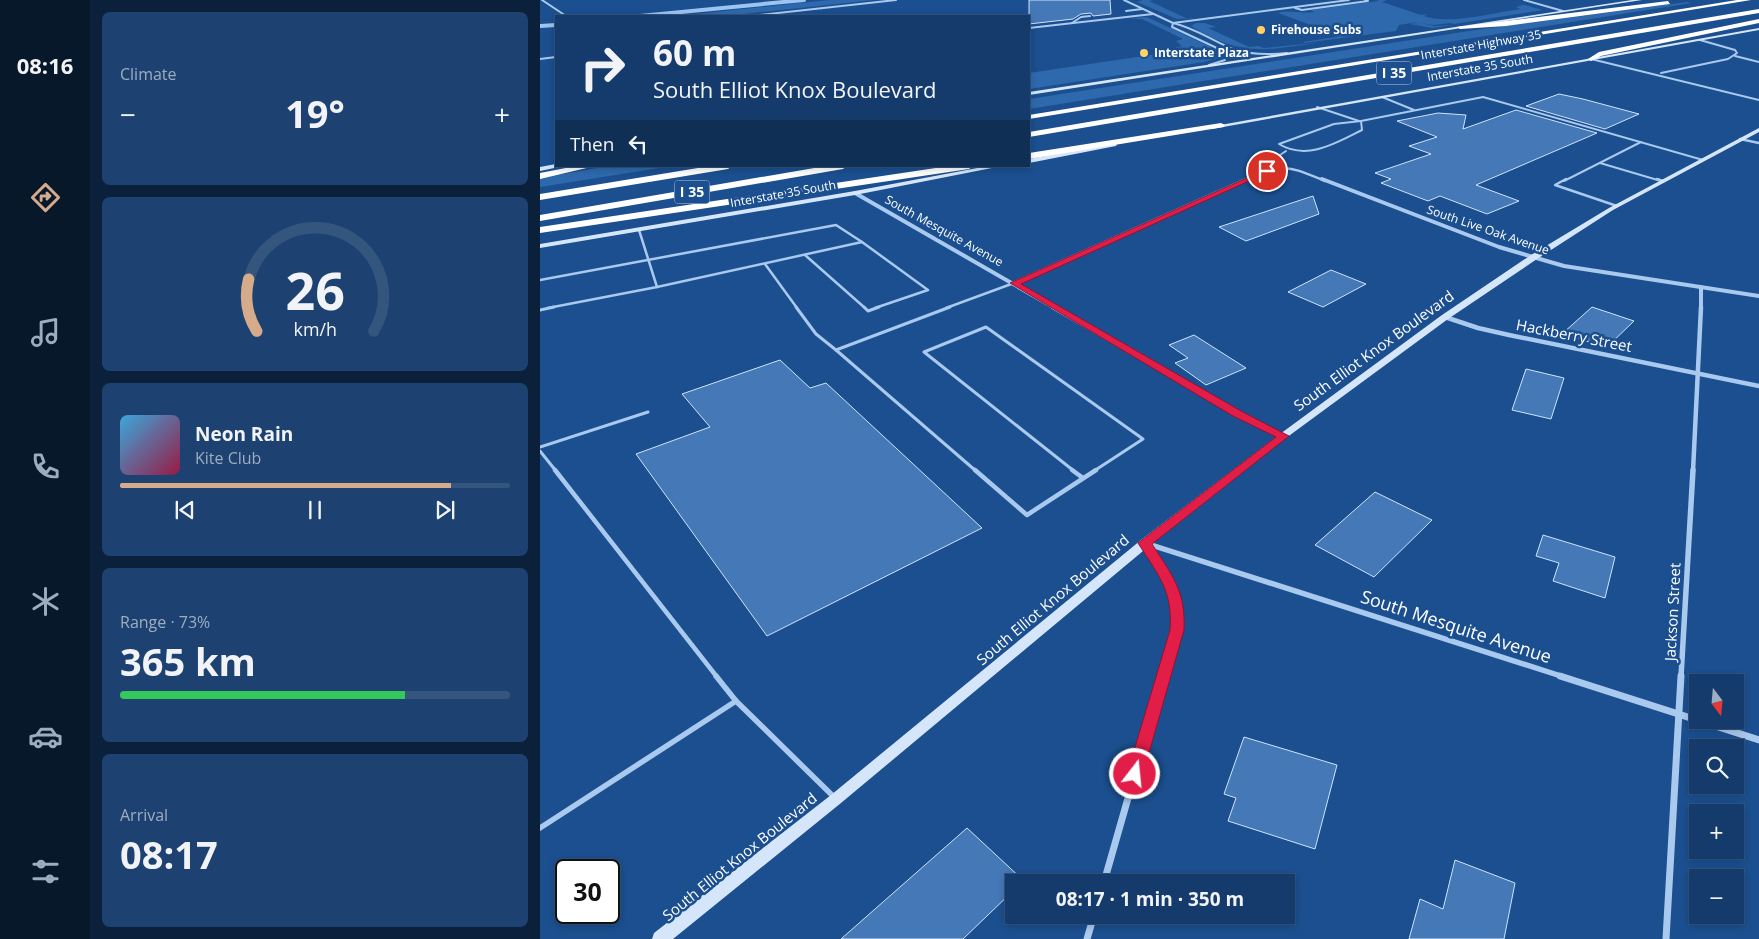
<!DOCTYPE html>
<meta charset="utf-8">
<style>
body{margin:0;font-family:"Open Sans",sans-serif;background:#1d4271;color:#f1f3f6;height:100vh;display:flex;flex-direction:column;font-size:19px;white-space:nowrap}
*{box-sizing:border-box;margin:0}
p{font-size:16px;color:#9dadc1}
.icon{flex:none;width:28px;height:28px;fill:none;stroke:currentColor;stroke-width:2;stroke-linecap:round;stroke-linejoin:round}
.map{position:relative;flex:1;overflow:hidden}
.details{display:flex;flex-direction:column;gap:12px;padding:12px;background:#0b203b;width:450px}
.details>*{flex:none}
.hud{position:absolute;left:15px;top:15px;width:475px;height:152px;border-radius:0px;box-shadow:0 2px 8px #0003,0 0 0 1px #33557e;background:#143b6b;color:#f1f3f6;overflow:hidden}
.needle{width:32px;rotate:164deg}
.fabs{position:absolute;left:1149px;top:674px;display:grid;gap:10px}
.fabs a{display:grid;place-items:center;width:55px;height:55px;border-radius:0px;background:#143b6b;box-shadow:0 2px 8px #0003,0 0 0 1px #33557e;font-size:25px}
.speed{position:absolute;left:15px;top:859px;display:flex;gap:10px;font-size:25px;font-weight:700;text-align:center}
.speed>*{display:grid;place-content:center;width:65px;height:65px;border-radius:50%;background:#143b6b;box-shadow:0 2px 8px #0003,0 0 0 1px #33557e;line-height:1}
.speed .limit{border:2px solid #111;border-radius:8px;background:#fff;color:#111}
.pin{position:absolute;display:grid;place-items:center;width:42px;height:42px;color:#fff;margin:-21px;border:2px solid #fff;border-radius:50%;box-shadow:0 1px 5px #0007}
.me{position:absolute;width:55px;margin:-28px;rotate:16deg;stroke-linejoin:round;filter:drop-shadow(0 0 4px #0008)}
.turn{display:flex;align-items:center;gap:18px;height:105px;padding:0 15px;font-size:22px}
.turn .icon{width:65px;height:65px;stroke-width:2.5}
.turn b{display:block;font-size:35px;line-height:42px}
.then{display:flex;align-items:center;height:48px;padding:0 15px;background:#0003;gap:10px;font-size:19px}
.big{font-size:38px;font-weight:700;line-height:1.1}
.details .card{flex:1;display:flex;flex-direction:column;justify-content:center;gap:8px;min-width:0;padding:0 18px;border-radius:8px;background:#1d4271}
.details .dial{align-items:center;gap:0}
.dial svg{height:130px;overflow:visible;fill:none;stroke:#33557e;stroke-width:7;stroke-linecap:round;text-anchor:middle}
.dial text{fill:#f1f3f6;stroke:none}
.song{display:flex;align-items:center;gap:15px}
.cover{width:60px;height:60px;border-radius:8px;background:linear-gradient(135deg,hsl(200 70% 55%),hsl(340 70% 35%))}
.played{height:5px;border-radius:2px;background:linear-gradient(90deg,#d6ab8b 85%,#33557e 85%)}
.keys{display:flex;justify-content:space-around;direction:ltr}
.heat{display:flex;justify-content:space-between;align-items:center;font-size:28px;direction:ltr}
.charge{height:8px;border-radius:4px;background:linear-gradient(90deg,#34c759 73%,#33557e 0)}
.trip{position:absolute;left:465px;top:874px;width:290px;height:50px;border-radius:0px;background:#143b6b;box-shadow:0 2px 8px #0003,0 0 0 1px #33557e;font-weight:700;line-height:50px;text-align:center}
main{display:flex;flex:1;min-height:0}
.tab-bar{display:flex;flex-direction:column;width:90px;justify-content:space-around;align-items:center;background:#08182b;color:#9dadc1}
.tab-bar .icon{width:35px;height:35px}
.tab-bar .on{color:#d6ab8b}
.tab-bar b{font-size:22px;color:#f1f3f6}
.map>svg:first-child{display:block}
.green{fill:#2e69ad}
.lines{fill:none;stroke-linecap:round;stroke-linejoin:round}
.stream{stroke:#9cc4f0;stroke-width:4}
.building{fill:#4478b7;stroke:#cfe3fa}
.service-far4{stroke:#a9c9ee;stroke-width:2}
.service-far3{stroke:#a9c9ee;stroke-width:2.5}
.service-far2{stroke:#a9c9ee;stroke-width:3}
.service-far1{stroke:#a9c9ee;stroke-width:4.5}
.service{stroke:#a9c9ee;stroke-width:5.5}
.minor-far5{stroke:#a9c9ee;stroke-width:2}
.minor-far4{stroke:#a9c9ee;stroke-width:2.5}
.minor-far3{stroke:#a9c9ee;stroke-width:4}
.minor-far2{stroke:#a9c9ee;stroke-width:4.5}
.minor-far1{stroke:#a9c9ee;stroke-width:5.5}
.minor{stroke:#a9c9ee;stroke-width:7}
.secondary{fill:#d6e6fa;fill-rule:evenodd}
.motorway{fill:#fff;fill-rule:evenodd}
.route{fill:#e11d48;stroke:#92132f}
.poi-dot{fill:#ffd166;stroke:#1b4f8f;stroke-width:2}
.labels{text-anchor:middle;stroke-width:5;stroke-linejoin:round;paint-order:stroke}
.far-poi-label{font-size:12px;font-weight:bold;fill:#fff;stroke:#1b4f8f;text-anchor:start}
.far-street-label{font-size:12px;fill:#fff;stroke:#1b4f8f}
.shield{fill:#1b4f8f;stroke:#bbcadd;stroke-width:1}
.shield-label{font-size:14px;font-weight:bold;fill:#fff}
.street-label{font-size:15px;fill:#fff;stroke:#1b4f8f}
.near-street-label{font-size:18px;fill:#fff;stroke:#1b4f8f}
</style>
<main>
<nav class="tab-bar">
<b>08:16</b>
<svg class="icon on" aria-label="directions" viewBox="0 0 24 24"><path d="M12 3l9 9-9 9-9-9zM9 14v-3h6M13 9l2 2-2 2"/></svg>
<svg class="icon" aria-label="music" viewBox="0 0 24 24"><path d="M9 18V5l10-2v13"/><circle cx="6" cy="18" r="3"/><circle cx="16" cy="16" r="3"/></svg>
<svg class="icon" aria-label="phone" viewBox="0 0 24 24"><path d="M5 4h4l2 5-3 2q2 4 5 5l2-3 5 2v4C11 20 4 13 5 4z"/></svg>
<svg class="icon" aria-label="climate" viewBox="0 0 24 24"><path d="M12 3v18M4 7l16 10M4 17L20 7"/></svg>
<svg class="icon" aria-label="car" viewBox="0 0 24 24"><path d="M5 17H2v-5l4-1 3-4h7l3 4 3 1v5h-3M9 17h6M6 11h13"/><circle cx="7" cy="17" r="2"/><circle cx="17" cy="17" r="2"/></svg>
<svg class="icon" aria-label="filters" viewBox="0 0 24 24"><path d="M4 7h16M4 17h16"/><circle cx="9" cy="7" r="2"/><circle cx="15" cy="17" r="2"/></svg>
</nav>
<section class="details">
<div class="card"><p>Climate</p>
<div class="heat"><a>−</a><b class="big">19°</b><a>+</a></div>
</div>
<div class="card dial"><svg viewBox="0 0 100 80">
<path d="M14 69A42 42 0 1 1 86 69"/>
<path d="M14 69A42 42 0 0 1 9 37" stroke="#d6ab8b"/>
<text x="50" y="56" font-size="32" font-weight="700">26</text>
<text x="50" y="72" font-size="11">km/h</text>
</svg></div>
<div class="card">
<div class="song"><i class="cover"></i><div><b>Neon Rain</b><p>Kite Club</p></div></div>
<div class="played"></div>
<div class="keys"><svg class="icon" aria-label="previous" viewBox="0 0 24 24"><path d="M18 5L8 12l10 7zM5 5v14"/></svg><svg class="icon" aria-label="pause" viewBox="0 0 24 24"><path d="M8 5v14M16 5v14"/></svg><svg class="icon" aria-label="next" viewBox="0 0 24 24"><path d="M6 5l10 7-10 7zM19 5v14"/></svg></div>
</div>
<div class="card"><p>Range · 73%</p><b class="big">365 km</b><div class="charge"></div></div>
<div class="card"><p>Arrival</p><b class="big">08:17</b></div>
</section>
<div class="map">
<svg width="1219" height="939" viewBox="0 0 1219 939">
<rect width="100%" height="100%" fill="#1b4f8f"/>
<g class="green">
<polygon points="289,0 334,0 185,16 137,16"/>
<polygon points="603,0 614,0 609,1 646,18 656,18 637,19 597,2"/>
<path d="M836,0H847L842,2L881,15L888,14L884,16C909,25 954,13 980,9L976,7L983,5L966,0L1003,10L914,24L910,23L893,25L880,23L894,26L912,25L892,28L870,24L878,22L859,25L856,31L764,43L763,42L796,37L791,35L795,34L738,13C750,9 761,14 774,12L771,10L839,1Z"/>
<polygon points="1147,2 1151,3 489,109 489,99 942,29"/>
<polygon points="604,17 609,18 679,51 682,57 664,62 489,89 489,73 637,51 634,48 642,46 636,41 643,39 602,19 590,19"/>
<path d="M656,23H665L676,27L668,28L709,47L718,46L724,48L783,42C726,50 703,58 651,26Z"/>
<polygon points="69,166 132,166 0,187 0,178"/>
</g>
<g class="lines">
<g class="stream">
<polyline points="100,16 264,0"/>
<polyline points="0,26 16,25"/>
</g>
</g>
<g class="building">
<polygon points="489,0 570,0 571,14 553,16 551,13 541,14 533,19 489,24"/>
<polygon points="1019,94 1043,99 1099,114 1065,129 986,106"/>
<polygon points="976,110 1057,133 936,185 979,201 947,214 900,196 888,201 841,183 851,179 835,173 891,154 869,146 897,137 857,121 898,113 926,115 923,129"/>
<polygon points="773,196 779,214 706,241 679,227"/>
<polygon points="791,270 826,284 783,307 748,292"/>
<polygon points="1052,307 1094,321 1066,348 1023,333"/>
<polygon points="654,335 706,368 666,385 635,363 648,358 629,345"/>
<polygon points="240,360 270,388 286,383 442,528 227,636 96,454 170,427 142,394"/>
<polygon points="986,369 1024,378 1011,419 972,410"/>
<polygon points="835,492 892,520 834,577 775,545"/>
<polygon points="1003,535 1075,557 1065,598 1013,581 1019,563 996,556"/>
<polygon points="704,737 797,765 775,849 688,821 696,798 684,794"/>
<polygon points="427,828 484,881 482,882 474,882 474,890 423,939 301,939"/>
<polygon points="915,860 975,883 964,939 869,939 880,899 903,909"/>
</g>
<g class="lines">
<g class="service-far4">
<polyline points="584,0 633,23 809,0"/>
<polyline points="984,0 1023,11"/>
<polyline points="755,8 762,10 828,1 825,0"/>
<polyline points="586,11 602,9"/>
<polyline points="210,16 356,0"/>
<polyline points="532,23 541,17 550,16"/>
<polyline points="489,28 613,14"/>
<polyline points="1195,56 1219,62"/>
<polyline points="0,59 16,57"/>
<polyline points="1051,59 1219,100"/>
<path d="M669,65L685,60V54L679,49L632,27L633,23C655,28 673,41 693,49C711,55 729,55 747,53"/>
<polyline points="1121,73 1188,59 1197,53 1195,50 1160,40"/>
<polyline points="842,97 874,110"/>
<polyline points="777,107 819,121"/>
<path d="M821,121L822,130C796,143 767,161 739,144L794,124Z"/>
<polyline points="821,121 943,97 1163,160"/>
<polyline points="1060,163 1121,181"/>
<polyline points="737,168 740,155 746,151"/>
<polyline points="1024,181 1101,142"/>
</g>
<g class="service-far3">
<polyline points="1026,179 1015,185 1077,206"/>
<polyline points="1117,179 1123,181"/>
<polyline points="265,255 325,308"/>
<polyline points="225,264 257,308"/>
<polyline points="0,280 296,225 322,242"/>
<polyline points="117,287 322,242 388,290 335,308"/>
<polyline points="8,308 117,287 99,230"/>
<polyline points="406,308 474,283"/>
</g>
<g class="service-far2">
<polyline points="256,307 276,334 296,350 410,307"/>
<polyline points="324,307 328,311 339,307"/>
<polyline points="0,310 14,307"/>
<polyline points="296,350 436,471"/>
<polyline points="0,447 108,412"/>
<polyline points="0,451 16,471"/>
<polyline points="534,471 384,352 446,327 603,439 554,471"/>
</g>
<g class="service-far1">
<polyline points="15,470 177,677"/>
<polyline points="435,470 487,515 556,470"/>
<polyline points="532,470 543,478"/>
</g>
<g class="service">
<polyline points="176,676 196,701 295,798"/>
<polyline points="0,828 196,701"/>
</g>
<polyline class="minor-far5" points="2,0 26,16"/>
<g class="minor-far4">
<polyline points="1200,139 1219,143"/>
<path d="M705,181C745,163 746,165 785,181"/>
</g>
<g class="minor-far3">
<polyline points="782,179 959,247 1024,266 1219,296"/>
<polyline points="315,193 515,308"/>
<polyline points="474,283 708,179"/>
<polyline points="1161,308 1161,287"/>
</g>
<g class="minor-far2">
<polyline points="513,307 697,413 743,436"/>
<polyline points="905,317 938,328 969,335 1219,386"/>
<polyline points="1153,471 1161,307"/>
</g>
<g class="minor-far1">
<polyline points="605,543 1024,677"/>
<path d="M605,544C622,569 642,597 637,629C635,645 628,662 623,677"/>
<polyline points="1141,677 1153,470"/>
</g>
<g class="minor">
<polyline points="1020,676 1219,740"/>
<polyline points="564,882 623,676"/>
<polyline points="547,939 554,915"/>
<polyline points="1126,939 1141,676"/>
</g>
<g class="secondary">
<polygon points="1092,0 1102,0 489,95 489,92"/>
<polygon points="1219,28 1219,30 672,129 669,127"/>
<polygon points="1219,128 1219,132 1073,210 997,259 908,319 746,438 609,546 301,803 133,939 112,939 114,933 291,795 601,540 740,434 902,315 991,255 1069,208"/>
<polygon points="574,143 577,145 576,146 489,163 489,159"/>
<polygon points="16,164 16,166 19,167 0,171 0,167"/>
<polygon points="448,166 462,166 315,195 0,248 0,244 315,191"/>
</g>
<g class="motorway">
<polygon points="1197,0 1211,0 489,119 489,115"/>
<polygon points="1128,1 1130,4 966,26 920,29 917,27"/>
<polygon points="1219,9 1219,13 489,137 489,132"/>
<polygon points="1219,19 1219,23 1061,56 1051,61 1048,59 1059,52"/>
<polygon points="681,123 685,125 684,127 489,159 489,153"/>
<polygon points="36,166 55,166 0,179 0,173"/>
<polygon points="170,166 192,166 188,169 0,200 0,194"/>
<polygon points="286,166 307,166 303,169 0,221 0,215"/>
<polygon points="409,166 433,166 429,169 0,233 0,227"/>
</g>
</g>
<path class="route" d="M725,170L731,171L481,284L701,411L749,436L612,544C632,575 646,591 644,630L603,774L601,779L595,781L589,779L587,774L630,630C633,590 618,575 598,543L736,437L693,416L470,283Z"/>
<g class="poi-dot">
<circle cx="721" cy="30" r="5"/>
<circle cx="604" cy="53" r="5"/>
</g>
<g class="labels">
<g class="far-poi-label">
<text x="731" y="34">Firehouse Subs</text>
<text x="614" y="57">Interstate Plaza</text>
</g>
<g class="far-street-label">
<text transform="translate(941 45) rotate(-10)" y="4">Interstate Highway 35</text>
<text transform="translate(940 68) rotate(-10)" y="4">Interstate 35 South</text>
<text transform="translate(243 194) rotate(-10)" y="4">Interstate 35 South</text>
<text transform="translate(948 230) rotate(19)" y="4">South Live Oak Avenue</text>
<text transform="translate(404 231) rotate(29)" y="4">South Mesquite Avenue</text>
</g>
<g class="shield">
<rect x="836.5" y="61.5" width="35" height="23" rx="4"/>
<rect x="134.5" y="180.5" width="35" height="23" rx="4"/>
</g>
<g class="shield-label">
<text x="854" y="78">I 35</text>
<text x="152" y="197">I 35</text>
</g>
<g class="street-label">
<text transform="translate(1034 336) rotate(11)" y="5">Hackberry Street</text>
<text transform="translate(834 351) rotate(-36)" y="5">South Elliot Knox Boulevard</text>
<text transform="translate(513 600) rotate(-40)" y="5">South Elliot Knox Boulevard</text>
<text transform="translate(1133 612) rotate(-87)" y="5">Jackson Street</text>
<text transform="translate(200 857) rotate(-39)" y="5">South Elliot Knox Boulevard</text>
</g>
<g class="near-street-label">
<text transform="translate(916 627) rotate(18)" y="6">South Mesquite Avenue</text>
</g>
</g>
</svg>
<div class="fabs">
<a><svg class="needle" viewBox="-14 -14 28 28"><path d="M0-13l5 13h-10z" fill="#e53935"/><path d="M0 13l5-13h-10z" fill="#9dadc1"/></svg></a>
<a><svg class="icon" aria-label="search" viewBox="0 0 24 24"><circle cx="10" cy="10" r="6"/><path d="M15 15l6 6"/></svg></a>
<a>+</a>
<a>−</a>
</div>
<div class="speed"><div class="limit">30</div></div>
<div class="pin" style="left:727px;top:171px;background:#d93025"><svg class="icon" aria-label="arrive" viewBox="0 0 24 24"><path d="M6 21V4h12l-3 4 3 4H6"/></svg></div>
<svg class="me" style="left:595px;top:774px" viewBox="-20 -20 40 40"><circle r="17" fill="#e11d48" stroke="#fff" stroke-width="3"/><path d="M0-11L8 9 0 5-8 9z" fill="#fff"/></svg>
<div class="trip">08:17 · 1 min · 350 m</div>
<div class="hud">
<div class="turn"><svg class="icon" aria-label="right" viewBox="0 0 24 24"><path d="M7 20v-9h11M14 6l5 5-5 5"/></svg><div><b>60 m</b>South Elliot Knox Boulevard</div></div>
<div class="then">Then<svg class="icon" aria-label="left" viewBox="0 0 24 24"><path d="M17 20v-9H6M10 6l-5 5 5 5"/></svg></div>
</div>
</div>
</main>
